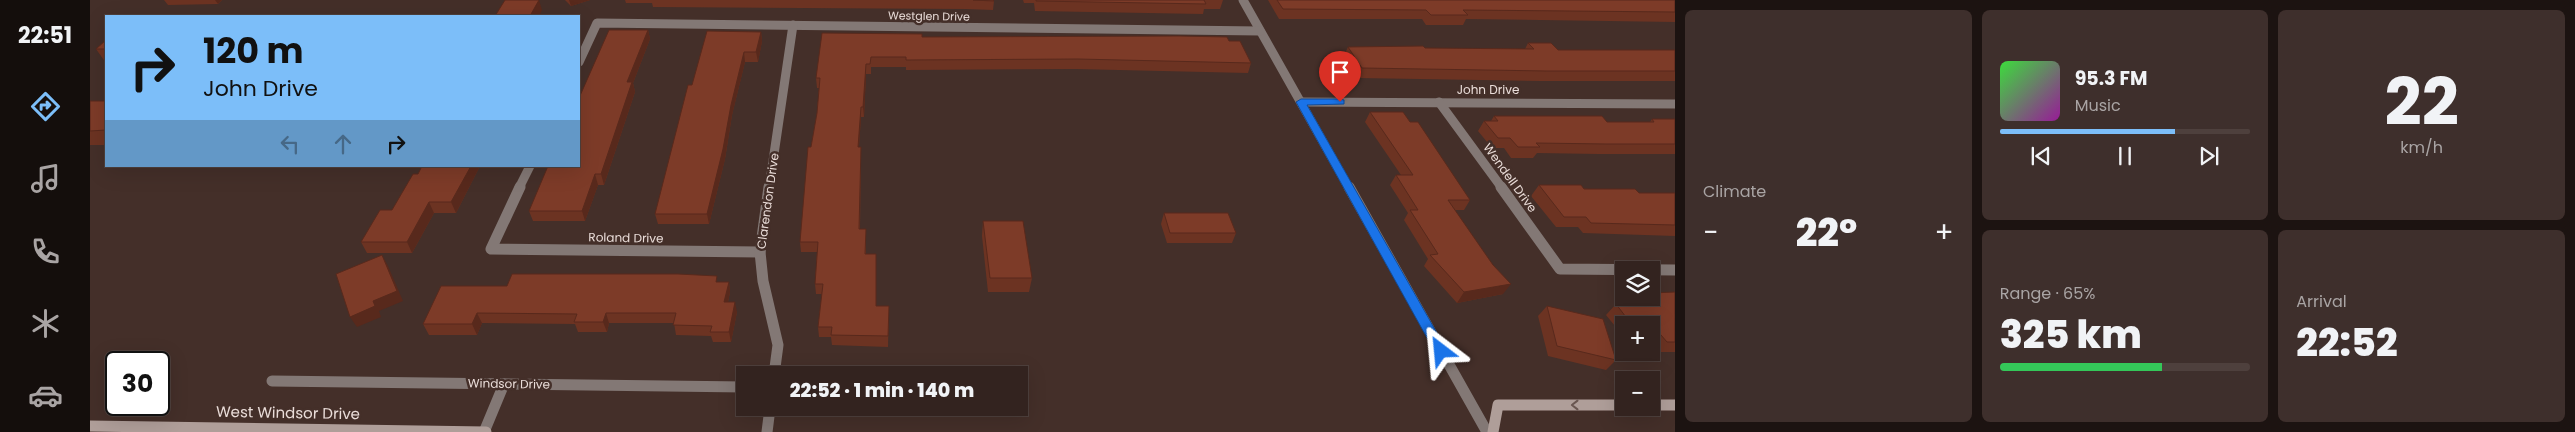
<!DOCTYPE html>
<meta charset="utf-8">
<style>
body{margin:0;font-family:Poppins,sans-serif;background:#3e2f2c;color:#f1f3f6;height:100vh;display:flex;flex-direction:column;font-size:19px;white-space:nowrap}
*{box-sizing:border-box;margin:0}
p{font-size:16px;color:#a9a4a4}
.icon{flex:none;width:28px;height:28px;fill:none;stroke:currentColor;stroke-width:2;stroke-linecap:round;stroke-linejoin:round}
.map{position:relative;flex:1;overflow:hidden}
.details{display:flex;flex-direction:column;gap:10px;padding:10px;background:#1c1311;width:900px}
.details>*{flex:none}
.top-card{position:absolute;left:15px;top:15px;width:475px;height:152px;border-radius:0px;box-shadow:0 5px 20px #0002,0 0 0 1px #4e403d;background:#7cbef9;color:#111;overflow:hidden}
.tools{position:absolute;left:1525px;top:261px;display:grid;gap:10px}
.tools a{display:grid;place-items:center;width:45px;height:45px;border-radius:0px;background:#33231f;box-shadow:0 5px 20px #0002,0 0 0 1px #4e403d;font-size:25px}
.speed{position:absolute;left:15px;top:351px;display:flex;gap:10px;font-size:25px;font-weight:700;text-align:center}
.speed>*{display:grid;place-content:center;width:65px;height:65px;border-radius:50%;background:#33231f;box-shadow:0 5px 20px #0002,0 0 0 1px #4e403d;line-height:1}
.speed .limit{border:2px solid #111;border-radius:8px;background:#fff;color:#111}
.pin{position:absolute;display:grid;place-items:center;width:42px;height:42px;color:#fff;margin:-51px -21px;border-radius:50% 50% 50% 0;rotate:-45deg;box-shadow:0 0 5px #0007}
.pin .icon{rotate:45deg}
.me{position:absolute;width:55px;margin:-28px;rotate:331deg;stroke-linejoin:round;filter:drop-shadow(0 0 4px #0008)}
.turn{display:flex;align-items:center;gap:18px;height:105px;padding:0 15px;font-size:22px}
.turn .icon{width:65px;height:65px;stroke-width:2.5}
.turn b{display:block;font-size:35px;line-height:42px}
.lanes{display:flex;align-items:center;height:48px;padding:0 15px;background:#0003;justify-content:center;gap:25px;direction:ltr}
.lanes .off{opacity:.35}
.big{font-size:38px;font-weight:800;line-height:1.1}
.details .tile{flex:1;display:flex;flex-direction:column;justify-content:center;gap:8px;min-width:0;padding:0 18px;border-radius:8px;background:#3e2f2c}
.details .dial{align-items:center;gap:0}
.dial b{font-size:65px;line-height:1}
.song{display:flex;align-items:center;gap:15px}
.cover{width:60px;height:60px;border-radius:8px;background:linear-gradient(135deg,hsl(120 70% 55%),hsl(300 70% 35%))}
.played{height:5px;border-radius:2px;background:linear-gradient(90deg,#7cbef9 70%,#4e403d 70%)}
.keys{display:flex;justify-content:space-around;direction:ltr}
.heat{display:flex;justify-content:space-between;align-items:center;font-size:28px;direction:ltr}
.charge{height:8px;border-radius:4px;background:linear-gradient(90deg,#34c759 65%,#4e403d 0)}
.details .tiles{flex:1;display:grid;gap:10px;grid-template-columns:repeat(3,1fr)}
.tile:first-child{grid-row:span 2}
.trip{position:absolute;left:646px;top:366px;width:292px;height:50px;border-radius:0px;background:#33231f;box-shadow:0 5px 20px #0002,0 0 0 1px #4e403d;font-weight:800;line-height:50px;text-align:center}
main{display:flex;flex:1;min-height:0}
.tab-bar{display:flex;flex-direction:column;width:90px;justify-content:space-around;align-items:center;background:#140e0c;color:#a9a4a4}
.tab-bar .icon{width:35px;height:35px}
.tab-bar .current{color:#7cbef9}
.tab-bar b{font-size:22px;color:#f1f3f6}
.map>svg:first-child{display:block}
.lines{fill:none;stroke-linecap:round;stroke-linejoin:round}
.street-far1{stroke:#837875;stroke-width:9}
.street{stroke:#837875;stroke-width:11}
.secondary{stroke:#af9e99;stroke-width:11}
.wall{fill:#6c3322}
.shaded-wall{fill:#58291c}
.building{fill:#7d3b28;stroke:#58291c}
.oneway{stroke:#695650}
.route{fill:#1a73e8;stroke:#114b97}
.labels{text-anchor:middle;stroke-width:5;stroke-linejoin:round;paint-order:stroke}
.far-street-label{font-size:11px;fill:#eaddd9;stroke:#442f29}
.street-label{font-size:12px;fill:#eaddd9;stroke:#442f29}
.near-street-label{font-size:15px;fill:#eaddd9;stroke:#442f29}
</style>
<main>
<nav class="tab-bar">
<b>22:51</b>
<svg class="icon current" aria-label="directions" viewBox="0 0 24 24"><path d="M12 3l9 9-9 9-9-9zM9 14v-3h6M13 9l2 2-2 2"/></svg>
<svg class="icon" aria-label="music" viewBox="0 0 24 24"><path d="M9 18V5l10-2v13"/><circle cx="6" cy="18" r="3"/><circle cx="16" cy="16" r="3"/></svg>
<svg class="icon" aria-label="phone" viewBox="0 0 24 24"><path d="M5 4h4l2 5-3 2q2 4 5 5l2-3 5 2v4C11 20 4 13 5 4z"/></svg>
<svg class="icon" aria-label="climate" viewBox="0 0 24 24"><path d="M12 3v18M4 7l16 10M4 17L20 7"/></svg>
<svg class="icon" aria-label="car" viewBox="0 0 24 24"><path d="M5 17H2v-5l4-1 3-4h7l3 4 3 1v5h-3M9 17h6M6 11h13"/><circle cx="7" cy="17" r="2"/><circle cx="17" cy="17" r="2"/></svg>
</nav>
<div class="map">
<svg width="1585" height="432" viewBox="0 0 1585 432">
<rect width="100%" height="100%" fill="#442f29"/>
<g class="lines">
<g class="street-far1">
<polyline points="1153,0 1259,188"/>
<polyline points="489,62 507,23 1170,31"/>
<polyline points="1211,102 1585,104"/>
<polyline points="1349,102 1412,188"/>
<polyline points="429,188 440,166"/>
<polyline points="679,188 703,25"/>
</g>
<g class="street">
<polyline points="430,187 401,249 670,252"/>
<polyline points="679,187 670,252 673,281 688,345 684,375"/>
<polyline points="1259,187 1397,432"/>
<polyline points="1411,187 1470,269 1585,270"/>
<polyline points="182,381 655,387"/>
<polyline points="394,432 414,384"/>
<polyline points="677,432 680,408"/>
</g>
<g class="secondary">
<polyline points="1561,405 1585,405"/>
<polyline points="0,426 396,432"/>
<polyline points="1403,432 1408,405 1534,405"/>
</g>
</g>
<g class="wall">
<polygon points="74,0 132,0 128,4 78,5"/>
<polygon points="475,0 500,0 481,6"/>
<polygon points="535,0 903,0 904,1 903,10 875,9 563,7 562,3 536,3"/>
<polygon points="933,0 1133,0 1130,9 1114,9 1113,14 945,11 944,3 934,3"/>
<polygon points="1178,0 1585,0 1585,22 1376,19 1373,25 1336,25 1332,19 1189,19"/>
<polygon points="558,30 560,39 543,83 545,92 514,185 508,185 495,221 443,221 439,211"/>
<polygon points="671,32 672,41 668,62 655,62 642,115 635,159 619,224 568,224 565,214 602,85"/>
<polygon points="832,37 1139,41 1161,63 1158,73 986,69 816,70 816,67 781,67 781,74 776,74 774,117 771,117 769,147 771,158 770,229 776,229 776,254 786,306 799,306 798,347 742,345 741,337 729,337 728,327 732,294 726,294 725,284 727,252 711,252 710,242 721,147 727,113 729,88 727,88 726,78"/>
<polygon points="16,40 16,63 6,49"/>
<polygon points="1438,43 1468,50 1585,50 1585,81 1451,81 1268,78 1253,57 1258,47 1435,49"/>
<rect x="0" y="101" width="16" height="44"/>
<polygon points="1280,112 1320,122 1380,200 1374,210 1365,210 1413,294 1367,303 1334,266 1338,259 1314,220 1318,213 1300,185 1306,175 1311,175 1275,122"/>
<polygon points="1404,116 1517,122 1560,122 1562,119 1585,119 1585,154 1509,154 1447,153 1443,158 1421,158 1414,148 1402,148 1388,131 1394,121 1401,121"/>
<polygon points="390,166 366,213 344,213 322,253 277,253 271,242 302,210 328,174"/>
<polygon points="1449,185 1549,193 1585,193 1585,236 1493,233 1488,227 1466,227 1441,196"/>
<polygon points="1074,213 1146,233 1142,243 1077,243 1071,224"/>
<polygon points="893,221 942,278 939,292 898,292 892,236"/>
<polygon points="628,282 639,282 640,292 638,302 647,312 641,342 623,342 621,336 586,335 584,323 519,323 517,332 488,332 485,324 392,323 387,335 339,335 333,324 417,286"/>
<polygon points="1585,292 1585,352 1566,352 1561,346 1561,325 1534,325 1534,337 1516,315 1526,304 1532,304 1531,304 1537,298 1561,298"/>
<polygon points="1457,306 1526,360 1516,370 1458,356 1448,316"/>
</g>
<g class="shaded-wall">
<polygon points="125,0 132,0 128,4"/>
<polygon points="449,0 452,10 449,16 440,16"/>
<polygon points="479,0 500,0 481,6"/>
<polygon points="558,30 560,39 543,83 545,92 514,185 511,174 537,82"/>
<polygon points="671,32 672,41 668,62 666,52"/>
<polygon points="654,52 655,62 642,115 635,159 619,224 617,214 641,105"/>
<polygon points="776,64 776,74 774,117 773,107"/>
<polygon points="771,107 771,117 768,158 768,147"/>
<polygon points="381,166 390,166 366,213 361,202"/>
<polygon points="505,174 508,185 495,221 492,211"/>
<polygon points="339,202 344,213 322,253 317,242"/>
<polygon points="292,255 298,266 313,301 289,311 291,317 267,327 260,317"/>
<polygon points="639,282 640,292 636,312 634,302"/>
<polygon points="1421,284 1413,294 1367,303 1374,292"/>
<polygon points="645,302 647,312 641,342 639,332"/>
<polygon points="387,313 392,323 387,335 382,324"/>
<polygon points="516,313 519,323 517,332 513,322"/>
</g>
<g class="building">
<polygon points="415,0 449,0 440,16 405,16"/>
<polygon points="883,0 903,0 904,1"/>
<polygon points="946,0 1114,0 1116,4 946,1"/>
<polygon points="1187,0 1585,0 1585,12 1373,10 1378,15 1341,15 1336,10 1193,9"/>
<polygon points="519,30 558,30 537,82 542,82 511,174 505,174 492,211 439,211 458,166 489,166 489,98"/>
<polygon points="617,31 671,32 666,52 654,52 641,105 633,149 617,214 565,214 598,85 602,85"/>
<polygon points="732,33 832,34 832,37 1089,36 1137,37 1139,41 1150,41 1161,63 988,59 816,60 816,57 781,57 780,64 776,64 773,107 771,107 768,147 771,147 769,229 776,229 775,254 786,254 786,306 799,306 798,336 741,335 742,327 728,327 733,284 725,284 728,242 710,242 718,147 721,147 727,113 730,78 726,78"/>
<polygon points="16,40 16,49 6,49"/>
<polygon points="1438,43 1461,43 1468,50 1585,50 1585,71 1457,71 1272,68 1258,47 1333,46 1335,48 1444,49"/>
<polygon points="0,101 16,101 16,130 0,131"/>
<polygon points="1280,112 1313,112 1320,122 1328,122 1380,200 1358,200 1403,265 1421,284 1374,292 1340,255 1348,254 1320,210 1328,210 1306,175 1323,175"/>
<polygon points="1404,116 1512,116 1517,122 1564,122 1562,119 1585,119 1585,144 1516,144 1446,143 1450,147 1428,147 1420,138 1408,138 1394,121 1408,121"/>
<polygon points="332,166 381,166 361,202 339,202 317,242 271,242 290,210 302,210 323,174 328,174"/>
<polygon points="1449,185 1491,185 1494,189 1545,189 1549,193 1585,193 1585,225 1501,223 1496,217 1474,217"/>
<polygon points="1074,213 1138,213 1146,233 1080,233"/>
<polygon points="893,221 933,221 942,278 900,278"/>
<polygon points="292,255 307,291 283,301 285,306 260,317 246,274"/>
<polygon points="422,274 588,274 627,276 626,282 639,282 634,302 645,302 639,332 620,332 622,326 583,325 586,313 516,313 513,322 484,322 487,314 387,313 382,324 333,324 351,286 417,286"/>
<polygon points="1585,292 1585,342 1577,342 1565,328 1561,328 1561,325 1542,325 1526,304 1549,304 1544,298 1561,298 1561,293"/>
<polygon points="1457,306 1513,319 1526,360 1467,346"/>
</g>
<defs><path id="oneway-chevron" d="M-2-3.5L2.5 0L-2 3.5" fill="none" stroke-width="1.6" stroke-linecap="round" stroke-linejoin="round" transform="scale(1.25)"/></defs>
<use class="oneway" href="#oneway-chevron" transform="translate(1485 405) rotate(-180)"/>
<polygon class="route" points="1250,99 1254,100 1254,104 1217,105 1355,347 1357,351 1355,354 1346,354 1206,102 1211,99"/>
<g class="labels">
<g class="far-street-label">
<text transform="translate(839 16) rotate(1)" y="4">Westglen Drive</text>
</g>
<g class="street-label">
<text x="1398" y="94">John Drive</text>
<text transform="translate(1420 178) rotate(54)" y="4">Wendell Drive</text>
<text transform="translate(678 201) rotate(-82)" y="4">Clarendon Drive</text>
<text transform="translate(536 238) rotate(1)" y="4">Roland Drive</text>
<text transform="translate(419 384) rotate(1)" y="4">Windsor Drive</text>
</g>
<g class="near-street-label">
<text transform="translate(198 413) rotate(1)" y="5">West Windsor Drive</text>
</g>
</g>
</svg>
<div class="tools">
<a><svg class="icon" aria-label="layers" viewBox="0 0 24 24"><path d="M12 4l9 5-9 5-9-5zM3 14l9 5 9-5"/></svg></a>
<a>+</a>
<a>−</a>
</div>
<div class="speed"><div class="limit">30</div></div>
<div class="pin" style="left:1250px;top:102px;background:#d93025"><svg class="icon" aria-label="arrive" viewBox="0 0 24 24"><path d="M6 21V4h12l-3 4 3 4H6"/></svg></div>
<svg class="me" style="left:1351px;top:351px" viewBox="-20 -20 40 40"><path d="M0-17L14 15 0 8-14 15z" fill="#1a73e8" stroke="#fff" stroke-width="4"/></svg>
<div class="trip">22:52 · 1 min · 140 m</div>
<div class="top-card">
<div class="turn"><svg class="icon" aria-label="right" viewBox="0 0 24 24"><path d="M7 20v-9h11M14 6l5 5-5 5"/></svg><div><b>120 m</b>John Drive</div></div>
<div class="lanes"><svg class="icon off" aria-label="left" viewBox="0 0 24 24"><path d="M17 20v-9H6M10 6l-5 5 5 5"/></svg><svg class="icon off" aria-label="ahead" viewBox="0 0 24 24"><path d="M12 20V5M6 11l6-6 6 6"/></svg><svg class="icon" aria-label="right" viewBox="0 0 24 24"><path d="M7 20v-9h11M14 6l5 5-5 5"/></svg></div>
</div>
</div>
<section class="details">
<div class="tiles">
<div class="tile"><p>Climate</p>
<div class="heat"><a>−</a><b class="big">22°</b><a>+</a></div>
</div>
<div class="tile">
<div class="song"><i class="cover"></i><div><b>95.3 FM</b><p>Music</p></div></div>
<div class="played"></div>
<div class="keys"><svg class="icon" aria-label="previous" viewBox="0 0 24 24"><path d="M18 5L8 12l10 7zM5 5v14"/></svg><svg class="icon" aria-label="pause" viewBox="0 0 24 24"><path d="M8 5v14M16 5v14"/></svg><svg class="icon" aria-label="next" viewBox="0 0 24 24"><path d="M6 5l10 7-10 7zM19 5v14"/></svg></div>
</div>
<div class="tile dial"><b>22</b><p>km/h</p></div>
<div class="tile"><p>Range · 65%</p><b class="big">325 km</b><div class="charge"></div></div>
<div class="tile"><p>Arrival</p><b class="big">22:52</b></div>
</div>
</section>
</main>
